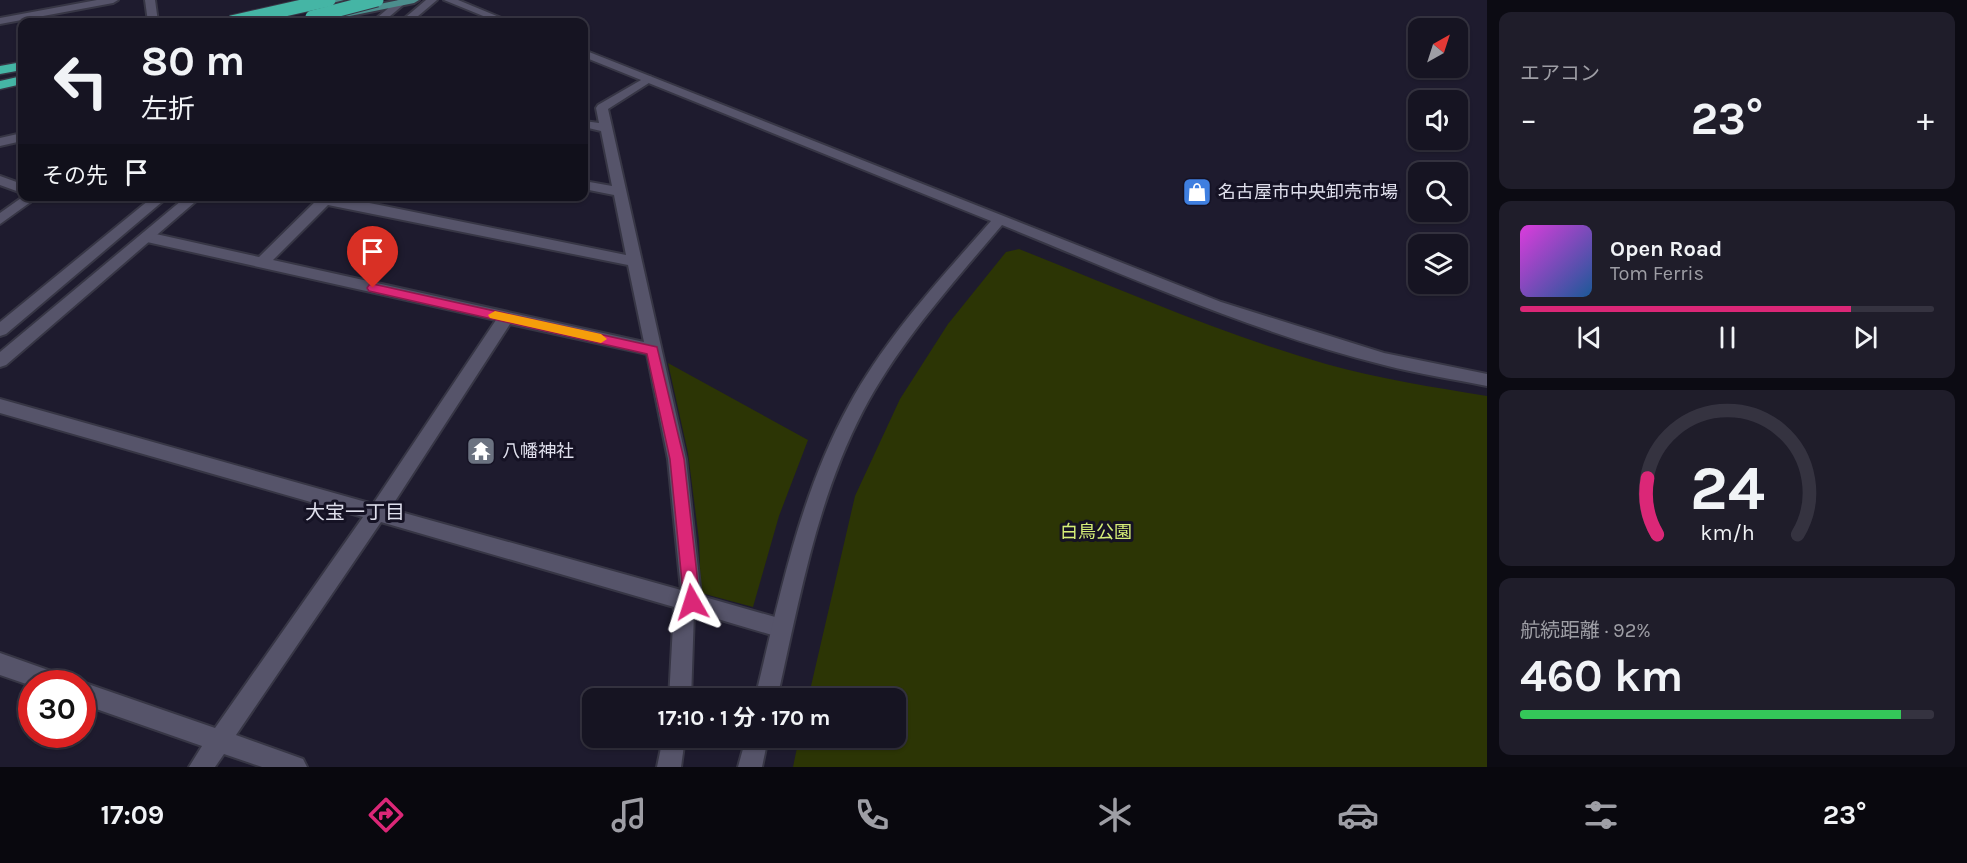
<!DOCTYPE html>
<html lang="ja">
<meta charset="utf-8">
<style>
body{margin:0;font-family:Karla,"Noto Sans JP",sans-serif;background:#1f1d2a;color:#f1f3f6;height:100vh;display:flex;flex-direction:column;font-size:22px;white-space:nowrap}
*{box-sizing:border-box;margin:0}
p{font-size:20px;color:#9e9ea5}
.icon{flex:none;width:33px;height:33px;fill:none;stroke:currentColor;stroke-width:2;stroke-linecap:round;stroke-linejoin:round}
.map{position:relative;flex:1;overflow:hidden}
.drawer{display:flex;flex-direction:column;gap:12px;padding:12px;background:#0c0b13;width:480px}
.drawer>*{flex:none}
.top-card{position:absolute;left:18px;top:18px;width:570px;height:183px;border-radius:12px;box-shadow:0 2px 4px #0004,0 0 0 2px #353340;background:#161422;color:#f1f3f6;overflow:hidden}
.needle{width:39px;rotate:39deg}
.tools{position:absolute;left:1408px;top:18px;display:grid;gap:12px}
.tools a{display:grid;place-items:center;width:60px;height:60px;border-radius:12px;background:#161422;box-shadow:0 2px 4px #0004,0 0 0 2px #353340;font-size:30px}
.speed{position:absolute;left:18px;top:670px;display:flex;gap:12px;font-size:30px;font-weight:700;text-align:center}
.speed>*{display:grid;place-content:center;width:78px;height:78px;border-radius:50%;background:#161422;box-shadow:0 2px 4px #0004,0 0 0 2px #353340;line-height:1}
.speed .limit{border:9px solid #d22;background:#fff;color:#111}
.pin{position:absolute;display:grid;place-items:center;width:51px;height:51px;color:#fff;margin:-62px -26px;border-radius:50% 50% 50% 0;rotate:-45deg;box-shadow:0 0 6px #0007}
.pin .icon{rotate:45deg}
.me{position:absolute;width:66px;margin:-33px;rotate:354deg;stroke-linejoin:round;filter:drop-shadow(0 0 4px #0008)}
.turn{display:flex;align-items:center;gap:21px;height:126px;padding:0 24px;font-size:27px}
.turn .icon{width:78px;height:78px;stroke-width:2.5}
.turn b{display:block;font-size:42px;line-height:51px}
.then{display:flex;align-items:center;height:57px;padding:0 24px;background:#0003;gap:12px;font-size:22px}
.big{font-size:45px;font-weight:700;line-height:1.1}
.drawer .card{flex:1;display:flex;flex-direction:column;justify-content:center;gap:9px;min-width:0;padding:0 21px;border-radius:12px;background:#1f1d2a}
.drawer .dial{align-items:center;gap:0}
.dial svg{height:156px;overflow:visible;fill:none;stroke:#353340;stroke-width:7;stroke-linecap:round;text-anchor:middle}
.dial text{fill:#f1f3f6;stroke:none}
.song{display:flex;align-items:center;gap:18px}
.cover{width:72px;height:72px;border-radius:9px;background:linear-gradient(135deg,hsl(300 70% 55%),hsl(210 70% 35%))}
.played{height:6px;border-radius:3px;background:linear-gradient(90deg,#db2777 80%,#353340 80%)}
.keys{display:flex;justify-content:space-around;direction:ltr}
.heat{display:flex;justify-content:space-between;align-items:center;font-size:33px;direction:ltr}
.charge{height:9px;border-radius:4px;background:linear-gradient(90deg,#34c759 92%,#353340 0)}
.trip{position:absolute;left:582px;top:688px;width:324px;height:60px;border-radius:12px;background:#161422;box-shadow:0 2px 4px #0004,0 0 0 2px #353340;font-weight:700;line-height:60px;text-align:center}
.tab-bar{display:flex;height:96px;justify-content:space-around;align-items:center;background:#09080e;color:#9e9ea5}
.tab-bar .icon{width:42px;height:42px}
.tab-bar .on{color:#db2777}
.tab-bar b{font-size:27px;color:#f1f3f6}
main{display:flex;flex:1;min-height:0}
.map>svg:first-child{display:block}
.green{fill:#2c3505}
.lines{fill:none;stroke-linecap:round;stroke-linejoin:round}
.minor-casing{stroke:#373645;stroke-width:4}
.tertiary-casing{stroke:#373645;stroke-width:4}
.primary-casing{stroke:#373645;stroke-width:4}
.motorway-casing{stroke:#373645;stroke-width:3}
.minor{fill:#56546a;fill-rule:evenodd}
.tertiary{fill:#56546a;fill-rule:evenodd}
.primary{fill:#4c8e8d;fill-rule:evenodd}
.motorway{fill:#45b5a5;fill-rule:evenodd}
.motorway-bridge-casing{stroke:#373645;stroke-width:15;stroke-linecap:butt}
.motorway-bridge{stroke:#45b5a5;stroke-width:13}
.route{fill:#db2777;stroke:#8e194d;stroke-width:1.5}
.slow{fill:#f59e0b}
.labels{text-anchor:middle;stroke-width:6;stroke-linejoin:round;paint-order:stroke}
.poi-label{font-size:18px;fill:#dfdfec;stroke:#151224;text-anchor:start}
.park-label{font-size:18px;fill:#d6ef78;stroke:#151224}
.neighbourhood-label{font-size:20px;fill:#dfdfec;stroke:#151224}
</style>
<main>
<div class="map">
<svg width="1487" height="767" viewBox="0 0 1487 767">
<rect width="100%" height="100%" fill="#1e1b2e"/>
<g class="green">
<path d="M1019,249C1120,289 1221,334 1326,364C1379,379 1433,387 1487,396V767H793L799,738H896V699H808L855,496L900,399L948,324L1006,252Z"/>
<polygon points="668,363 808,440 779,516 753,607 701,593 699,540 688,453"/>
</g>
<g class="lines">
<g class="minor-casing">
<g id="minor">
<polygon points="97,0 118,0 113,3 0,24 0,18"/>
<polygon points="145,0 155,0 158,22 148,22"/>
<path d="M648,76L652,77V81L608,109L686,459L701,596L789,621L792,628L789,635L782,638L694,612L691,699H669L674,607L381,522L236,735L303,759L307,767H262L224,754L215,767H189L202,746L82,704V684H77L82,682L215,728L363,517L0,413V399L373,504L496,320L147,242L142,240L140,237L142,234L147,232L259,257L321,196H335L626,255L614,195L584,189V181L612,186L601,131L584,127V121L599,123L596,108L598,105ZM328,205L628,265L644,342L273,260ZM510,324L647,354L668,459L681,590L390,509Z"/>
<polygon points="22,133 22,141 0,146 0,138"/>
<polygon points="0,176 22,184 22,193 0,185"/>
<polygon points="24,196 39,196 0,224 0,213"/>
<polygon points="0,653 65,676 68,684 32,686 0,675"/>
<polygon points="663,738 685,738 681,767 657,767"/>
</g>
</g>
<g class="tertiary-casing">
<g id="tertiary">
<polygon points="398,0 409,0 383,22 372,22"/>
<polygon points="426,0 437,0 411,22 400,22"/>
<polygon points="444,0 458,0 511,22 498,22"/>
<path d="M584,50L1221,302L1384,353L1487,374V386C1453,379 1418,374 1384,365C1252,332 1127,276 1002,225C952,284 899,343 863,411C816,501 799,602 777,699H755C779,599 799,496 849,405C886,337 940,279 991,221L584,57Z"/>
<polygon points="154,196 169,196 6,334 0,336 0,322"/>
<polygon points="187,196 202,196 6,365 0,367 0,352"/>
<polygon points="746,738 768,738 762,767 738,767"/>
</g>
</g>
<g class="primary-casing">
<g id="primary">
<polygon points="323,0 344,0 313,8 308,5"/>
<polygon points="399,0 419,0 414,3 320,22 302,22 307,19"/>
</g>
</g>
<g class="motorway-casing">
<g id="motorway">
<polygon points="22,62 22,70 0,74 0,66"/>
<polygon points="22,76 22,84 0,89 0,81"/>
</g>
</g>
<use href="#minor" class="minor"/>
<use href="#tertiary" class="tertiary"/>
<use href="#primary" class="primary"/>
<use href="#motorway" class="motorway"/>
<g class="motorway-bridge-casing">
<g id="motorway-bridge">
<polyline points="312,17 377,0"/>
<polyline points="231,22 329,0"/>
</g>
</g>
<use href="#motorway-bridge" class="motorway-bridge"/>
</g>
<polygon class="route" points="373,284 657,347 684,459 700,602 698,608 692,610 686,608 684,602 670,459 647,354 369,291 367,288 369,285"/>
<polygon class="slow" points="495,311 601,334 607,339 601,343 490,318 488,315"/>
<defs>
<g id="shop-square" transform="scale(1.5)"><rect x="-9" y="-9" width="18" height="18" rx="4" fill="#3f7fe0" stroke="#151224"/><path d="M-5-2.5h2.3a2.7 3.5 0 0 1 5.4 0H5L5.5 6h-11ZM-1.5-2.5h3a1.5 2.3 0 0 0-3 0Z" fill="#fff"/></g>
<g id="temple-square" transform="scale(1.5)"><rect x="-9" y="-9" width="18" height="18" rx="4" fill="#6b7280" stroke="#151224"/><path d="M0-6L5-2H3V0L6.5 2.5H4V6H1.5V3h-3V6H-4V2.5H-6.5L-3 0V-2H-5Z" fill="#fff"/></g>
</defs>
<g fill-rule="evenodd">
<use href="#shop-square" x="1197" y="192"/>
<use href="#temple-square" x="481" y="451"/>
</g>
<g class="labels">
<g class="poi-label">
<text x="1218" y="198">名古屋市中央卸売市場</text>
<text x="502" y="457">八幡神社</text>
</g>
<g class="park-label">
<text x="1096" y="538">白鳥公園</text>
</g>
<g class="neighbourhood-label">
<text x="355" y="519">大宝一丁目</text>
</g>
</g>
</svg>
<div class="tools">
<a><svg class="needle" viewBox="-14 -14 28 28"><path d="M0-13l5 13h-10z" fill="#e53935"/><path d="M0 13l5-13h-10z" fill="#9e9ea5"/></svg></a>
<a><svg class="icon" aria-label="sound" viewBox="0 0 24 24"><path d="M4 9h4l5-4v14l-5-4H4zM17 9q2 3 0 6"/></svg></a>
<a><svg class="icon" aria-label="search" viewBox="0 0 24 24"><circle cx="10" cy="10" r="6"/><path d="M15 15l6 6"/></svg></a>
<a><svg class="icon" aria-label="layers" viewBox="0 0 24 24"><path d="M12 4l9 5-9 5-9-5zM3 14l9 5 9-5"/></svg></a>
</div>
<div class="speed"><div class="limit">30</div></div>
<div class="pin" style="left:373px;top:288px;background:#d93025"><svg class="icon" aria-label="arrive" viewBox="0 0 24 24"><path d="M6 21V4h12l-3 4 3 4H6"/></svg></div>
<svg class="me" style="left:692px;top:602px" viewBox="-20 -20 40 40"><path d="M0-17L14 15 0 8-14 15z" fill="#db2777" stroke="#fff" stroke-width="4"/></svg>
<div class="trip">17:10 · 1 分 · 170 m</div>
<div class="top-card">
<div class="turn"><svg class="icon" aria-label="left" viewBox="0 0 24 24"><path d="M17 20v-9H6M10 6l-5 5 5 5"/></svg><div><b>80 m</b>左折</div></div>
<div class="then">その先<svg class="icon" aria-label="arrive" viewBox="0 0 24 24"><path d="M6 21V4h12l-3 4 3 4H6"/></svg></div>
</div>
</div>
<section class="drawer">
<div class="card"><p>エアコン</p>
<div class="heat"><a>−</a><b class="big">23°</b><a>+</a></div>
</div>
<div class="card">
<div class="song"><i class="cover"></i><div><b>Open Road</b><p>Tom Ferris</p></div></div>
<div class="played"></div>
<div class="keys"><svg class="icon" aria-label="previous" viewBox="0 0 24 24"><path d="M18 5L8 12l10 7zM5 5v14"/></svg><svg class="icon" aria-label="pause" viewBox="0 0 24 24"><path d="M8 5v14M16 5v14"/></svg><svg class="icon" aria-label="next" viewBox="0 0 24 24"><path d="M6 5l10 7-10 7zM19 5v14"/></svg></div>
</div>
<div class="card dial"><svg viewBox="0 0 100 80">
<path d="M14 69A42 42 0 1 1 86 69"/>
<path d="M14 69A42 42 0 0 1 9 40" stroke="#db2777"/>
<text x="50" y="56" font-size="32" font-weight="700">24</text>
<text x="50" y="72" font-size="11">km/h</text>
</svg></div>
<div class="card"><p>航続距離 · 92%</p><b class="big">460 km</b><div class="charge"></div></div>
</section>
</main>
<nav class="tab-bar">
<b>17:09</b>
<svg class="icon on" aria-label="directions" viewBox="0 0 24 24"><path d="M12 3l9 9-9 9-9-9zM9 14v-3h6M13 9l2 2-2 2"/></svg>
<svg class="icon" aria-label="music" viewBox="0 0 24 24"><path d="M9 18V5l10-2v13"/><circle cx="6" cy="18" r="3"/><circle cx="16" cy="16" r="3"/></svg>
<svg class="icon" aria-label="phone" viewBox="0 0 24 24"><path d="M5 4h4l2 5-3 2q2 4 5 5l2-3 5 2v4C11 20 4 13 5 4z"/></svg>
<svg class="icon" aria-label="climate" viewBox="0 0 24 24"><path d="M12 3v18M4 7l16 10M4 17L20 7"/></svg>
<svg class="icon" aria-label="car" viewBox="0 0 24 24"><path d="M5 17H2v-5l4-1 3-4h7l3 4 3 1v5h-3M9 17h6M6 11h13"/><circle cx="7" cy="17" r="2"/><circle cx="17" cy="17" r="2"/></svg>
<svg class="icon" aria-label="filters" viewBox="0 0 24 24"><path d="M4 7h16M4 17h16"/><circle cx="9" cy="7" r="2"/><circle cx="15" cy="17" r="2"/></svg>
<b>23°</b>
</nav>
